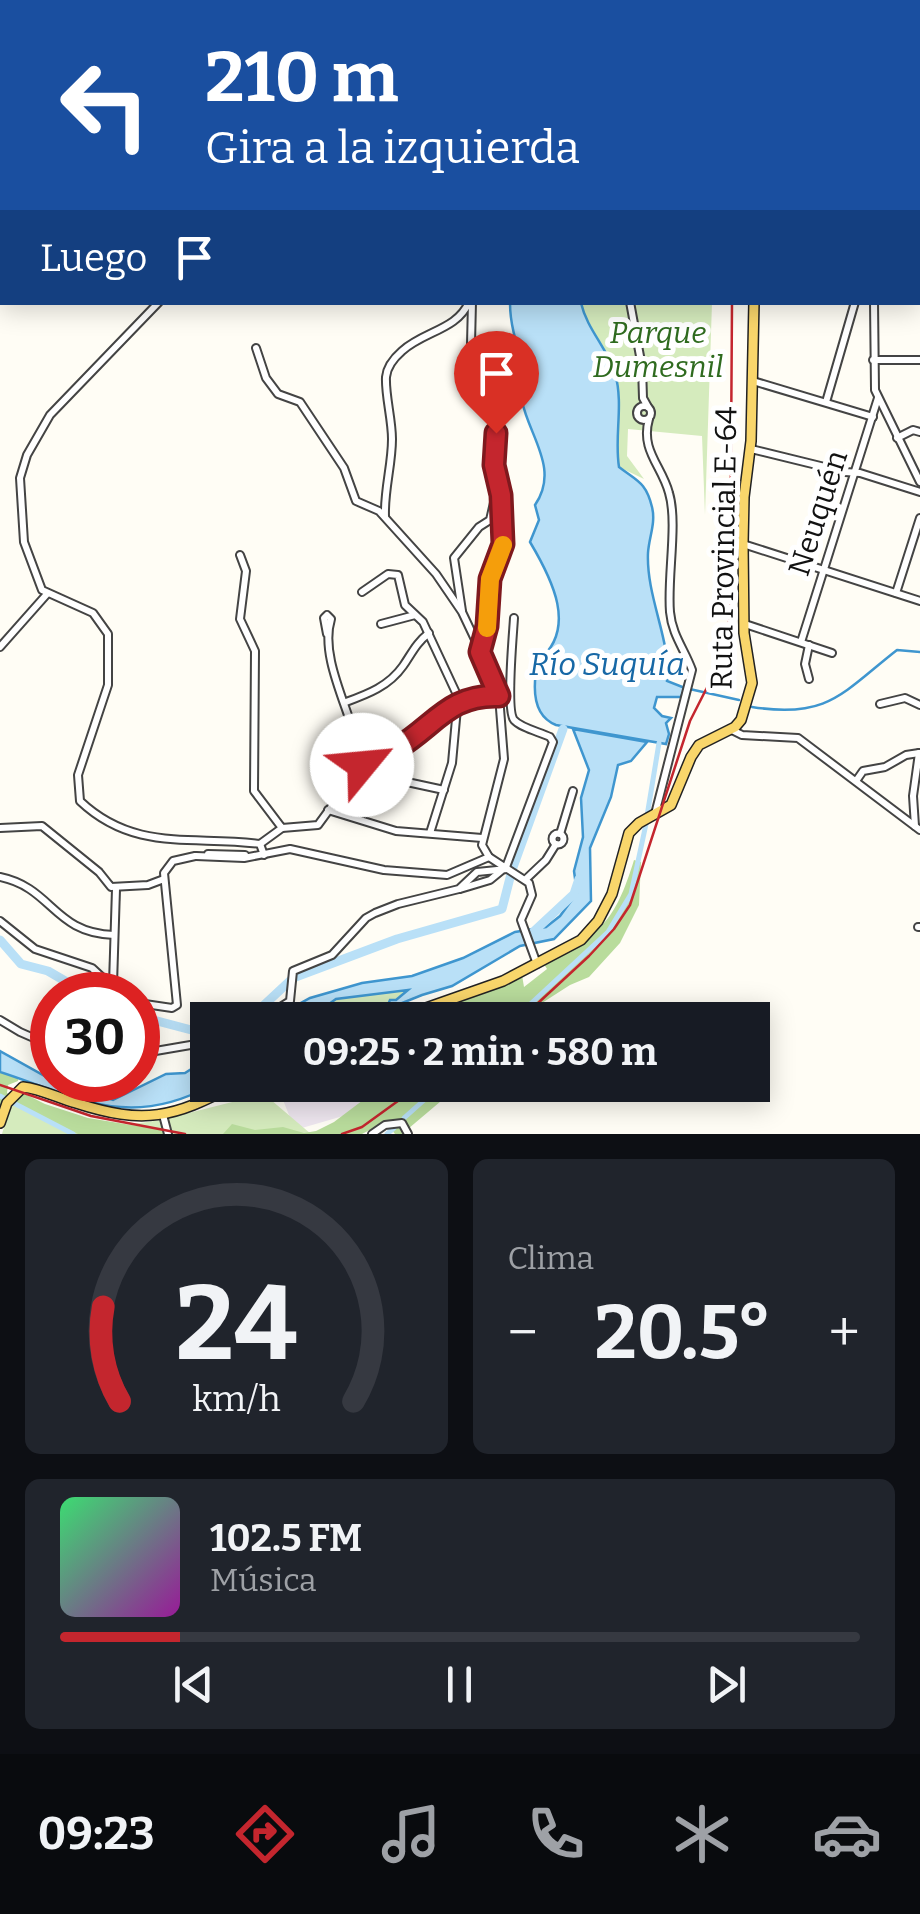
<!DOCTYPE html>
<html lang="es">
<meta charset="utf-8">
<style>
body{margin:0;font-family:Bitter,serif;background:#20242c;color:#f1f3f6;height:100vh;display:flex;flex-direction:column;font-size:38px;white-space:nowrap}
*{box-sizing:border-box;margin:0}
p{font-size:32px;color:#9ea1a6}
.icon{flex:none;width:55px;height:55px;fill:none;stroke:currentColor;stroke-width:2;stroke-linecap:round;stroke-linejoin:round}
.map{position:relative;height:1134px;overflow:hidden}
.drawer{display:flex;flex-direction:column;gap:25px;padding:25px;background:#0d0f14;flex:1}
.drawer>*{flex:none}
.hud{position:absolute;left:0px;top:0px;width:920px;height:305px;box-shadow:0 5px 25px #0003;background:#1a4fa0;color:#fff;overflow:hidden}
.speed{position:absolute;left:30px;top:972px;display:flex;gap:20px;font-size:50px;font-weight:700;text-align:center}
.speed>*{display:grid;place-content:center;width:130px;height:130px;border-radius:50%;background:#171b24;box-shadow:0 5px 25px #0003;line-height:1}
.speed .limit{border:15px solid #d22;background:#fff;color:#111}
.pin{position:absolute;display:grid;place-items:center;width:85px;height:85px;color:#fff;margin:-102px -42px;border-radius:50% 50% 50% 0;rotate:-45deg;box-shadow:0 0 10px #0007}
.pin .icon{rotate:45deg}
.me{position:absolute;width:110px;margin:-55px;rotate:62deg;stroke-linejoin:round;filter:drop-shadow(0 0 8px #0008)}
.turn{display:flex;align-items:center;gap:35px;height:210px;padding:0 40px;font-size:45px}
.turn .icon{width:130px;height:130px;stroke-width:2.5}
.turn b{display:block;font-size:70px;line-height:85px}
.then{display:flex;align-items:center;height:95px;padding:0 40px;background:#0003;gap:20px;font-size:38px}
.big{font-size:75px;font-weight:700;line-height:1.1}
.drawer .tile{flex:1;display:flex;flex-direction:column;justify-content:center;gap:15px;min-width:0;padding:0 35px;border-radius:15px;background:#20242c}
.drawer .dial{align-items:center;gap:0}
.dial svg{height:260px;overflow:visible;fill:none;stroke:#363941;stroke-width:7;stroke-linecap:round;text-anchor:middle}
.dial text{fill:#f1f3f6;stroke:none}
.song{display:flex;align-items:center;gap:30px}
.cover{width:120px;height:120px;border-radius:15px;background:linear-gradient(135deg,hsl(140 70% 55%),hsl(300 70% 35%))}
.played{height:10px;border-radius:5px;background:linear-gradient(90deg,#c4262e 15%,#363941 15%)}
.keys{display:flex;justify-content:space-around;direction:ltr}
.heat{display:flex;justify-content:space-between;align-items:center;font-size:55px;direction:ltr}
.drawer .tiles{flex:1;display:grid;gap:25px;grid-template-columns:1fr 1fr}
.tile:last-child{grid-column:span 2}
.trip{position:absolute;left:190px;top:1002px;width:580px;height:100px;border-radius:0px;background:#171b24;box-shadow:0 5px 25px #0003;font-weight:700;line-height:100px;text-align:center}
.tabs{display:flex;height:160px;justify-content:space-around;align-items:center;background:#090b0e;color:#9ea1a6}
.tabs .icon{width:70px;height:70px}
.tabs .on{color:#c4262e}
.tabs b{font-size:45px;color:#f1f3f6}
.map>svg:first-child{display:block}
.industrial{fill:#eee6ef}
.green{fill:#d5ebbd}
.forest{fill:#b9dc9c}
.water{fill:#b9e0f7;stroke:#3f96cf;stroke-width:2.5}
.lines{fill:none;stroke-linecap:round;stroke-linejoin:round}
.stream{stroke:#3f96cf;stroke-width:2.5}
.canal{stroke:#b9e0f7;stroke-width:5}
.river{stroke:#b9e0f7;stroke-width:9}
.minor-casing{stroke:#444;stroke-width:10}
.major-casing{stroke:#222;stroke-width:12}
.minor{stroke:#fff;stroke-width:6}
.major{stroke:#f9d66b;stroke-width:9}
.rail{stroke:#c4262e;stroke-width:2.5}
.route-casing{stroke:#7f191e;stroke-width:25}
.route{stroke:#c4262e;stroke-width:18}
.slow{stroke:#f59e0b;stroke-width:18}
.labels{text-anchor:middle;stroke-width:10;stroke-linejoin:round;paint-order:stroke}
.park-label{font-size:30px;font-style:italic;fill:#2f6b1f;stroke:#fff}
.street-label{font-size:30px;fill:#111;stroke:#fff}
.water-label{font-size:32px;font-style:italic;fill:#1768a6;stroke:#fff}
</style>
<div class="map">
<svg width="920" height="1134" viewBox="0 0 920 1134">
<rect width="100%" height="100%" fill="#fffdf5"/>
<polygon class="industrial" points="277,1085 391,1085 350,1114 295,1130"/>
<g class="green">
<path d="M581,303H712L705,515L702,436L628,429L627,456L644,479L619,467C614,436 624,405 615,373C607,348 587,330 581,303Z"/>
<path d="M409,989C368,1022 348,1020 297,1020L318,1012L336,999Z"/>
<polygon points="264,1094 311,1134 2,1134 10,1106 21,1097 105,1128 161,1120"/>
</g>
<g class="forest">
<path d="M634,860L641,862L639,905L620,943L589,977L570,985L542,1003L525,1020H471L469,1013L428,1020L433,1012L522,975L524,987L547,969L544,964C600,935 615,922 634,860Z"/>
<polygon points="0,1070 19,1074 18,1081 8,1085 7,1093 14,1097 23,1093 45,1104 88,1118 162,1130 164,1134 78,1134 10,1101 0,1105"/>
<polygon points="383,1085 460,1085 402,1134 395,1134 385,1122 362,1134 223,1134 232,1124 255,1130 283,1127 304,1133 316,1131 334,1122"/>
</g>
<g class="water">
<path d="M510,303H581C587,329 607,348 615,373C624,405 614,436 619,467C637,481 646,482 652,507C656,523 649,537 648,553C646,597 672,643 667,681L685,688L681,697H657L654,708L662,716L671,718L666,723L669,734L666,744L556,725C531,715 533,684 538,661C578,629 552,579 530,542L539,520L535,505C560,469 529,436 522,401C521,391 528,380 525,371C518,348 510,327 510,303Z"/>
<polygon points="573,729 647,742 631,761 618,765 611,797 590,848 591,901 554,939 520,946 452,986 422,995 360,1020 356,1020 365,1010 387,1007 390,1000 396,1000 408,990 336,999 318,1012 297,1020 270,1020 310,998 362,983 412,976 463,958 515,932 546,927 560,916 577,893 574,871 583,837 581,798 589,770"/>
<path d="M0,1051L52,1080L113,1100L166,1074L185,1073L207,1059V1071L198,1074L207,1077L208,1085H212C129,1130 80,1098 0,1072Z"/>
</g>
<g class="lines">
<g class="stream">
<polyline points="96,2 97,2"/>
<polyline points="0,100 2,98"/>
<polyline points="681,697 685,688 739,700"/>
<path d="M752,707C828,719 842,693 897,650L920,652"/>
</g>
<g class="canal">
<polyline points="647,816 659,743"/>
<polyline points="524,1010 608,932 631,894 646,824"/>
<polyline points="0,1096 73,1134"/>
<polyline points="404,1118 441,1085"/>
<polyline points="387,1134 394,1128"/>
</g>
<g class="river">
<polyline points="531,934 574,894 579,879"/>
<polyline points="0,940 21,964 48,971 89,995"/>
<polyline points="138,1016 199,1032 208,1030"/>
<polyline points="248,1020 293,978 397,939 502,909 512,870 563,729"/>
</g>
<g class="minor-casing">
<g id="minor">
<polyline points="867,0 874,2"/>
<polyline points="180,2 181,0"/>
<polyline points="548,2 549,0"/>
<polyline points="672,2 673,0"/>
<polyline points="711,2 713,0"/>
<polyline points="918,24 920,17"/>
<polyline points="918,107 920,108"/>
<polyline points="918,174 918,207"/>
<polyline points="918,220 920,249"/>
<polyline points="0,224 2,222"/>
<path d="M159,302L50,415L27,455L20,478L24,542L42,590L93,613L108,634V685L78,775L80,801C135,853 194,835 260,844L264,855"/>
<polyline points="472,302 471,344 483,374 498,388 500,405 494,447 502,507 502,550 491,575 487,626 480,652 499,696 504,759 482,845 489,857 529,883 532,895 521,920 537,964"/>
<polyline points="630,302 642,367 643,398 648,407"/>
<polyline points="874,302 875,390 920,482"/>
<polyline points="256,348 266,378 278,394 300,402 344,468 356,501 379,511 436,574 462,612 480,650"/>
<polyline points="873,360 920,360"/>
<polyline points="753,381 873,417"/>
<polyline points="826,402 855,302"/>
<circle cx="644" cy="413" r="7"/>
<path d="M649,419C640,450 662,466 669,493C678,523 667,577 670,612C672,635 685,650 692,670L655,814"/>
<polyline points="897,438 913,430 920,432"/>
<polyline points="751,449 845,472 860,473 920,492"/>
<path d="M385,516C384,490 392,465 392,439C392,419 385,395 386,377C387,366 394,358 402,351C424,331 457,330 469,302"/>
<polyline points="743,544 920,601"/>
<polyline points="240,555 246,571 240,619 255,651 254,791 282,828 318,825 337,799 361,781"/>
<polyline points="362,592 388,574 398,575 405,605 423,622 458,697 452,763 430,833"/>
<polyline points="896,593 920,518"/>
<polyline points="462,611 454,558 479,527 490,520 498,485"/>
<polyline points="381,624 415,615"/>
<polyline points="745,624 832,653"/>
<path d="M327,634L324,618L327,615L331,619C318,661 356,719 361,763C363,781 357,799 351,816"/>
<polyline points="801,642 878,398"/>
<polyline points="809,645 805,664 809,679"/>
<polyline points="0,647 47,594"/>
<path d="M346,702C368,694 389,686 403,666C412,653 416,643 429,633"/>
<polyline points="880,704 905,698 920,705"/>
<polyline points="730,729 742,735 798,738 920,830"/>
<polyline points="397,748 407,782 444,790"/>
<path d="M362,765C374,758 387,754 399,747C434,725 451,693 499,696L510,686"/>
<polyline points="856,781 863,771 885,767 906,755 919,753"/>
<polyline points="328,810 396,831 482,838"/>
<polyline points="915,826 913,796 919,753"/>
<polyline points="0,828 42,826 99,872 111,887 148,885 164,879"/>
<circle cx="558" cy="839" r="5.5"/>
<polyline points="560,834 573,791"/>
<polyline points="260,844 282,828"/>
<polyline points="208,854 245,855"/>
<polyline points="196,856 244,858 290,849 384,870 447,875 489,857"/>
<path d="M506,867L553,742L550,737C540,732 521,728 514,720C506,710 513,635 514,618"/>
<path d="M0,877C53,888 53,933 114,935"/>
<polyline points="526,879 546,860 556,844"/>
<polyline points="460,889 490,880 501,871"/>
<polyline points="0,921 35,949 92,968 121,995"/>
<polyline points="918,927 920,927"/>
<polyline points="113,984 116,889"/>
<polyline points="138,1003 172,1008 177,1005 164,873 173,861 195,856"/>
<polyline points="0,1020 20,1032 52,1046"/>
<polyline points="260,1020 290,1001 293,971 332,955 366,918 375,913 398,904 459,889 477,872 507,869"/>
<polyline points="138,1054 208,1042"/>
<polyline points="163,1115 168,1134"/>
<polyline points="372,1134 385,1125 402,1123 408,1134"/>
</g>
</g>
<g class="major-casing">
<g id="major">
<polyline points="836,2 837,0"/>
<polyline points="392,1020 503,981 581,940 598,921 612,894 629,833 639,823 671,805 691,757 699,745 735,727 741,720 752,683 744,633 743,544 744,497 751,441 754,302"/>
<path d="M0,1123L7,1103L23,1087C41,1089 58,1098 76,1103C144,1125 173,1118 235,1085"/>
</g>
</g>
<use href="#minor" class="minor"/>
<use href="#major" class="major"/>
<g class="rail">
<polyline points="786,2 788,0"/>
<polyline points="513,1020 537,1004 589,956 614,929 630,905 690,721 725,652 730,614 732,302"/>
<polyline points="0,1085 91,1116 185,1134"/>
<polyline points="342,1134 362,1127 420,1085"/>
</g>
</g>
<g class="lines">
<g class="route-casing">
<path id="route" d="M362,765C374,758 387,754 399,747C435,725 450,694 499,696L480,652L487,626L490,579L503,544L501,495L494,465L496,433"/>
</g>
<use href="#route" class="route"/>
<polyline class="slow" points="487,628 490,579 503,545"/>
</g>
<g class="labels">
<g class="park-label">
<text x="658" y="343">Parque<tspan x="658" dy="34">Dumesnil</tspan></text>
</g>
<g class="street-label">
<text transform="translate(818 513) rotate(-72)" y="10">Neuquén</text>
<text transform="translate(724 548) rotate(-89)" y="10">Ruta Provincial E-64</text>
</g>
<g class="water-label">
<text x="607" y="675">Río Suquía</text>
</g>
</g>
</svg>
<div class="speed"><div class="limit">30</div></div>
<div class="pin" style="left:496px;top:433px;background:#d93025"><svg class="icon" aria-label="arrive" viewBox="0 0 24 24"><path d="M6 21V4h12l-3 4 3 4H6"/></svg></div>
<svg class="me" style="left:362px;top:765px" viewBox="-20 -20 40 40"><circle r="19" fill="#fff"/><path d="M0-13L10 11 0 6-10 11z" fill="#c4262e"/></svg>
<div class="trip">09:25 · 2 min · 580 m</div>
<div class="hud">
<div class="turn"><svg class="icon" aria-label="left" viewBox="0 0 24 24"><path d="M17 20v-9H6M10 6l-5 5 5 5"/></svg><div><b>210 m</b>Gira a la izquierda</div></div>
<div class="then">Luego<svg class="icon" aria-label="arrive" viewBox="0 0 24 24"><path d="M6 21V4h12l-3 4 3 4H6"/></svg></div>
</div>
</div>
<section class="drawer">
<div class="tiles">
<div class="tile dial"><svg viewBox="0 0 100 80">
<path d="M14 69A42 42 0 1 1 86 69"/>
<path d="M14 69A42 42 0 0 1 9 40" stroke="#c4262e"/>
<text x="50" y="56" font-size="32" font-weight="700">24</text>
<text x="50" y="72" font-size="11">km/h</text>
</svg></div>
<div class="tile"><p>Clima</p>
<div class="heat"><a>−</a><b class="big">20.5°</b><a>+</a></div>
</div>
<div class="tile">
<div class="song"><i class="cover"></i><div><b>102.5 FM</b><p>Música</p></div></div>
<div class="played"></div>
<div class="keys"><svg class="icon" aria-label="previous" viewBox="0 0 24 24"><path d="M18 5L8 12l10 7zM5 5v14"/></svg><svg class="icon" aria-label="pause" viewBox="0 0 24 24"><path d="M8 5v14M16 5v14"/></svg><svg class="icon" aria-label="next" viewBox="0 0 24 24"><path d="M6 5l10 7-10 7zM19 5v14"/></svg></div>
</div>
</div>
</section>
<nav class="tabs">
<b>09:23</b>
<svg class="icon on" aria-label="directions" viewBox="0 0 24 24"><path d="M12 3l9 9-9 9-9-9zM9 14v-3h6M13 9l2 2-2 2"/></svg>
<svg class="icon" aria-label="music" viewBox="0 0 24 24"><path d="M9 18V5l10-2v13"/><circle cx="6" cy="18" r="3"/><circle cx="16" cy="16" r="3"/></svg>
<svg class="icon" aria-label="phone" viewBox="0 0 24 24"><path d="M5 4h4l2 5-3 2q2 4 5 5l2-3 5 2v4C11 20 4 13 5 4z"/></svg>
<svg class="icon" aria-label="climate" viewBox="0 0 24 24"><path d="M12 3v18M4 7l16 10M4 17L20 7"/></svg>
<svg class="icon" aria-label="car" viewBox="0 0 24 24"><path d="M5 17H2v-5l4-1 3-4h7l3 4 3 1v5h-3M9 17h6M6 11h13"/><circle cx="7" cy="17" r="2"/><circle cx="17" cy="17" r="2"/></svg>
</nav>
